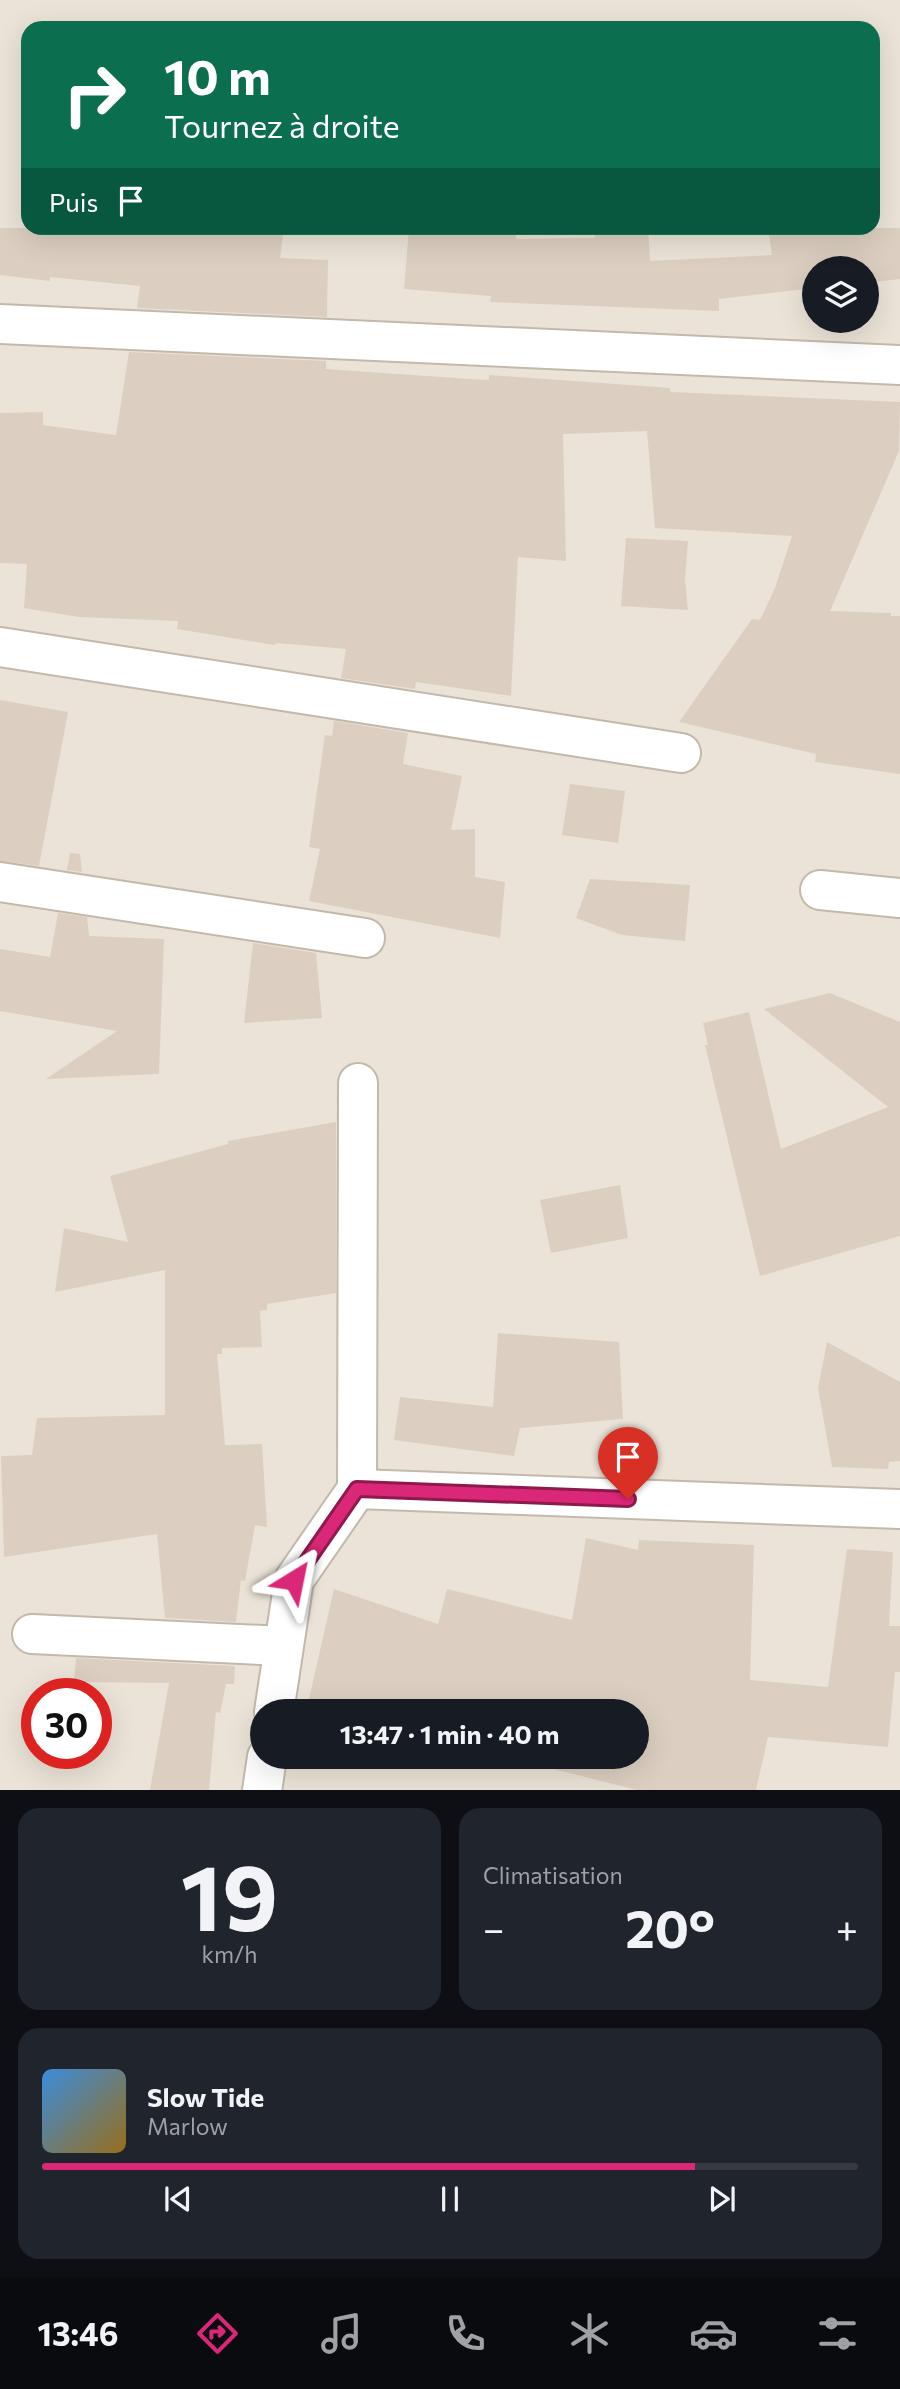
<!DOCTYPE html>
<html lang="fr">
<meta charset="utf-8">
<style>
body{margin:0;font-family:Commissioner,sans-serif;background:#20242c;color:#f1f3f6;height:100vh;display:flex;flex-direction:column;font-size:26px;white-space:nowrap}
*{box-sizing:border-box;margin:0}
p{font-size:23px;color:#9ea1a6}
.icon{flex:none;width:38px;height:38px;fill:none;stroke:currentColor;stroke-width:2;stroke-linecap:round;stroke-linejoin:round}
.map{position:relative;height:1790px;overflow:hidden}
.drawer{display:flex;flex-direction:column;gap:18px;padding:18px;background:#0d0f14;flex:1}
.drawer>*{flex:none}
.hud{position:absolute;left:21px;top:21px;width:859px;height:214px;border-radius:21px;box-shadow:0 7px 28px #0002;background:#0b6e4f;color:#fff;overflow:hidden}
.controls{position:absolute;left:802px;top:256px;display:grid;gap:14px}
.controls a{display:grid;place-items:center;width:77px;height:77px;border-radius:50%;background:#171b24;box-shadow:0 7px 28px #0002;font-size:35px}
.speed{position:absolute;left:21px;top:1678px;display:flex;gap:14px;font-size:35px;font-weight:700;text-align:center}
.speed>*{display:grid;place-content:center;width:91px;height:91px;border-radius:50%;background:#171b24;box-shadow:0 7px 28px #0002;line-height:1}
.speed .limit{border:10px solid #d22;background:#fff;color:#111}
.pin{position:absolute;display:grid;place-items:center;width:60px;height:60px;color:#fff;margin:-72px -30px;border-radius:50% 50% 50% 0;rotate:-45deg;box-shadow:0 0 7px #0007}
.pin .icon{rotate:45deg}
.me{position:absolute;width:77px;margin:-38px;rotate:35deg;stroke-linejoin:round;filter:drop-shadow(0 0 5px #0008)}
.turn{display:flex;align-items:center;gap:24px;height:147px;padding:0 28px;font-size:32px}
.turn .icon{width:91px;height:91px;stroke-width:2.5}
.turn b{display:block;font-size:49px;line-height:60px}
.then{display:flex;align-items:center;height:66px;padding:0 28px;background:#0003;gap:14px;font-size:26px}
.big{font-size:52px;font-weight:700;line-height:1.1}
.drawer .tile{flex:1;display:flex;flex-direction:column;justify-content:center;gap:10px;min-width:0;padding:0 24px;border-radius:21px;background:#20242c}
.drawer .dial{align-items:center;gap:0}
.dial b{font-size:91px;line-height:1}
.song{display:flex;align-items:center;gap:21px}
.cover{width:84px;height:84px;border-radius:10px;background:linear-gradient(135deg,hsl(210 70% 55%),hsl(40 70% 35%))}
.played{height:7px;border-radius:4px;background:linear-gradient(90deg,#db2777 80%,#363941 80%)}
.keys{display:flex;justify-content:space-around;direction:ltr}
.heat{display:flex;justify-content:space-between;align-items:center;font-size:38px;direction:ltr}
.drawer .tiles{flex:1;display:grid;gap:18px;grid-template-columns:1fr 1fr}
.tile:last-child{grid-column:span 2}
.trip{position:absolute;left:250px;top:1699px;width:399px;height:70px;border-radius:35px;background:#171b24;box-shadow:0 7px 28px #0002;font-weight:700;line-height:70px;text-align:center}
.tab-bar{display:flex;height:112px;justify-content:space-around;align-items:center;background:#090b0e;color:#9ea1a6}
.tab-bar .icon{width:49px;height:49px}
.tab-bar .on{color:#db2777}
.tab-bar b{font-size:32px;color:#f1f3f6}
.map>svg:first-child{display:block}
.residential{fill:#ebe3d7;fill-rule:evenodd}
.building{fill:#dccfc1}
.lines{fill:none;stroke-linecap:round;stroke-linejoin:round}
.minor-casing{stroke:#c3b9ab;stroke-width:42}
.minor{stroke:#fff;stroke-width:38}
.route-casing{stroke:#8e194d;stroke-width:18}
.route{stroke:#db2777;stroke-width:12}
</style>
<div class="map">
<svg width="900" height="1791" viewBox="0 0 900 1791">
<rect width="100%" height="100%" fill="#f6f2ea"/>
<path class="residential" d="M0,0H900V1790L0,1791ZM28,28H873V228H28ZM814,268H866V320H814ZM37,1694H96V1754H37ZM262,1712H637V1757H262Z"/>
<g class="building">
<polygon points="0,228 284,228 280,258 328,260 327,317 137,308 140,286 50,277 50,281 0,275"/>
<polygon points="409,228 516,228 516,239 595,238 594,228 648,228 650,261 772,255 768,228 900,228 900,279 866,283 866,268 814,268 814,288 719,299 719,311 490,302 491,296 404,289"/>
<polygon points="129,352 326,361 326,369 470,379 489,380 489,375 670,388 671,392 900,402 899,451 830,611 891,613 891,616 900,616 900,774 815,762 816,754 679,722 752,619 760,620 775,588 792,536 655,528 647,431 563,434 566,561 518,557 511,696 416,682 415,689 341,678 346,649 277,643 274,645 177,629 178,621 79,617 24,608 27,564 0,563 0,413 43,412 43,425 116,435"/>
<polygon points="626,538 688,541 685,579 688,610 621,606"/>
<polygon points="0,700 68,712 39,866 0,861"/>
<polygon points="334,721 408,733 403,764 462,776 451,830 475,829 475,877 505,882 500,938 309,901 320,849 309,847 325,735 332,736"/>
<polygon points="570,784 625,791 618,843 562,835"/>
<polygon points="70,853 80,854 82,872 67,870"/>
<polygon points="590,879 690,885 685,941 622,935 576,918"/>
<polygon points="58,913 87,917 89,936 164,939 159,1074 46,1079 117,1031 0,1011 0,949 50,957"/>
<polygon points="253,943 316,953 322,1018 244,1023"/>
<polygon points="830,993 900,1022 900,1236 760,1276 705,1045 708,1045 703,1023 749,1012 781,1149 888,1107 764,1009"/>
<polygon points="336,1122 336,1293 267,1304 267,1310 260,1311 262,1347 222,1348 222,1354 217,1354 225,1445 262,1444 267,1527 255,1525 245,1581 241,1580 236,1622 165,1618 157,1534 4,1557 1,1456 32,1455 37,1418 165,1415 165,1270 55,1292 64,1228 128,1242 110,1176 228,1144 228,1141"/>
<polygon points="620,1185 628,1238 551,1253 540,1200"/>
<polygon points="498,1333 619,1342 623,1419 520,1428 514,1456 394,1440 400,1397 493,1407"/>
<polygon points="827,1342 900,1382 900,1461 889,1462 888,1469 832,1467 818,1388"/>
<polygon points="586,1538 638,1550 639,1540 754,1545 750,1680 828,1687 847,1549 893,1552 889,1626 900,1626 900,1672 895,1672 888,1747 768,1737 756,1790 637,1790 506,1757 637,1757 637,1712 306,1712 334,1589 438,1624 447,1589 572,1620"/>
<polygon points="76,1658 235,1666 234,1684 226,1684 220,1713 216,1712 209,1790 150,1790 169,1683 74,1682"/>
</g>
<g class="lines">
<g class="minor-casing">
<g id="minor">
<polyline points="0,324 900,365"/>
<polyline points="0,647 681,753"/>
<polyline points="0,882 365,938"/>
<polyline points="820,890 900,898"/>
<polyline points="357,1489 358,1083"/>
<polyline points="32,1634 283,1646"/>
<polyline points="274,1712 294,1580 357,1489 900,1509"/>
<polyline points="262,1791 267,1757"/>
</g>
</g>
<use href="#minor" class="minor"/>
</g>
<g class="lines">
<g class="route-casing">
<polyline id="route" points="294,1580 357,1489 628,1499"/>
</g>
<use href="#route" class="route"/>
</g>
</svg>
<div class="controls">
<a><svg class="icon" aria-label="layers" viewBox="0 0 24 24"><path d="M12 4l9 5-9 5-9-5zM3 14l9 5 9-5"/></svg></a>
</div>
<div class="speed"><div class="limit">30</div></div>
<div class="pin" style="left:628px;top:1499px;background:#d93025"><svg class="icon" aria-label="arrive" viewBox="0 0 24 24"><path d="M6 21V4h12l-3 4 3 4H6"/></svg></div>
<svg class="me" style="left:294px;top:1580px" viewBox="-20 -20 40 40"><path d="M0-17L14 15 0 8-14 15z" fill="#db2777" stroke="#fff" stroke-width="4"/></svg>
<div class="trip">13:47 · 1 min · 40 m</div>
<div class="hud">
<div class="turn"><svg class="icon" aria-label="right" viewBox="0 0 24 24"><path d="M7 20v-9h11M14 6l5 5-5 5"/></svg><div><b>10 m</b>Tournez à droite</div></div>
<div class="then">Puis<svg class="icon" aria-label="arrive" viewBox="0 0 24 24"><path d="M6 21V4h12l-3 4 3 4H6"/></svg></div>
</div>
</div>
<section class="drawer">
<div class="tiles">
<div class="tile dial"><b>19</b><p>km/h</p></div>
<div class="tile"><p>Climatisation</p>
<div class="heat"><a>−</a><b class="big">20°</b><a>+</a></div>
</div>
<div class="tile">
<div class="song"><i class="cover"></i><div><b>Slow Tide</b><p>Marlow</p></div></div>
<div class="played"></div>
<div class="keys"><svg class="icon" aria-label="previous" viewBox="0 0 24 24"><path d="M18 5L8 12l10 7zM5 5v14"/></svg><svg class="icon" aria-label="pause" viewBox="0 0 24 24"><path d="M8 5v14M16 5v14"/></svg><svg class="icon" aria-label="next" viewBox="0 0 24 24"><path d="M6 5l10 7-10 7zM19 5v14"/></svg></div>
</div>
</div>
</section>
<nav class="tab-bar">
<b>13:46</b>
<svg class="icon on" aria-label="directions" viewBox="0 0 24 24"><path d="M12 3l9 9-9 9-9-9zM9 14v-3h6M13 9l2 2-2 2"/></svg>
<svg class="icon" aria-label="music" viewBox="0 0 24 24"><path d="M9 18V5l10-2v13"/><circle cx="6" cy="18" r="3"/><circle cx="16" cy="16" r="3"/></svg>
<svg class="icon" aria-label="phone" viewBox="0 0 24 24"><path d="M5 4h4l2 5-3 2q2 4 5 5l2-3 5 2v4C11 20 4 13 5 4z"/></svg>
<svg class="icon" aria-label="climate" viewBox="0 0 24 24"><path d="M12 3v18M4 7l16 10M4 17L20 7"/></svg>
<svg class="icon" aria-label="car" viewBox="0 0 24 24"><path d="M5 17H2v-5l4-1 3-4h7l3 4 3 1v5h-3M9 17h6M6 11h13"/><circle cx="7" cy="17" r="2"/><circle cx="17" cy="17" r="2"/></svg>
<svg class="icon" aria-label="filters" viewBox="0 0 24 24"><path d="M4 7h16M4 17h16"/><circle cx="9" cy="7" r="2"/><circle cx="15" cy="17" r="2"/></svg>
</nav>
